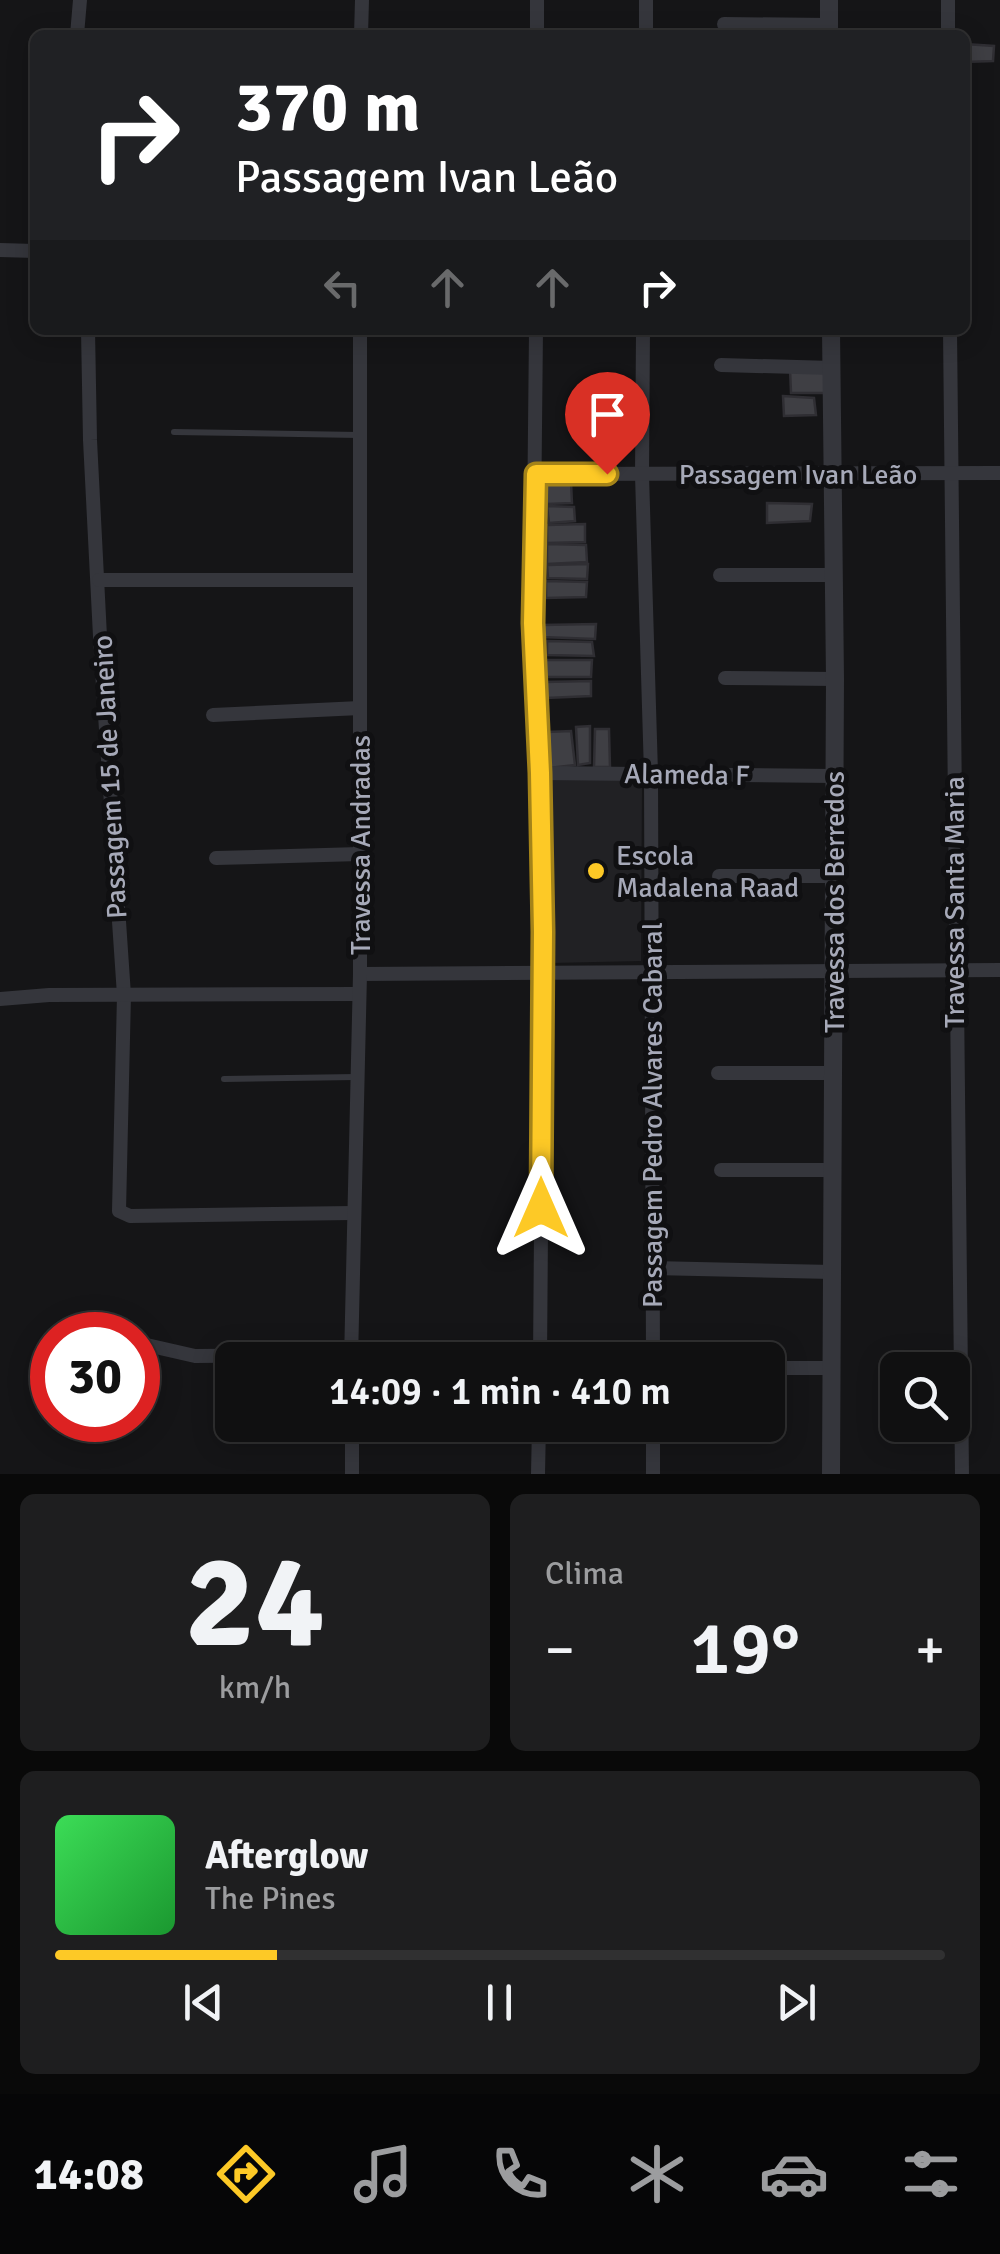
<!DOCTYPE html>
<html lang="pt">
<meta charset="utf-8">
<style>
body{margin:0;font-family:Signika,sans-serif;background:#1e1e1f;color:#f1f3f6;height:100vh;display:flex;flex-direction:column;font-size:38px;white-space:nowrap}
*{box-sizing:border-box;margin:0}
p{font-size:32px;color:#9c9d9f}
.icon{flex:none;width:55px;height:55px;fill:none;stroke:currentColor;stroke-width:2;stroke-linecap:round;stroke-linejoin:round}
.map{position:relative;height:1474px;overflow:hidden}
.sheet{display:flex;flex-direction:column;gap:20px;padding:20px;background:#090909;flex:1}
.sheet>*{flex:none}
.hud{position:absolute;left:30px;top:30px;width:940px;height:305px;border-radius:15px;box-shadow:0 5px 25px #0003,0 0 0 2px #303031;background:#202124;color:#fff;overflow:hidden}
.fabs{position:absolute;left:880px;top:1352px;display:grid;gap:20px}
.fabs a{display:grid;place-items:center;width:90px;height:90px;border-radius:15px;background:#101011;box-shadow:0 5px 25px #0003,0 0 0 2px #303031;font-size:50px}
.speed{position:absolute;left:30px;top:1312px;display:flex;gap:20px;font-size:50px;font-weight:700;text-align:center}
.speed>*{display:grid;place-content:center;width:130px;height:130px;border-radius:50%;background:#101011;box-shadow:0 5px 25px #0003,0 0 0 2px #303031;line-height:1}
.speed .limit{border:15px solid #d22;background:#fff;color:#111}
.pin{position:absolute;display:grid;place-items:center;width:85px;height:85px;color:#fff;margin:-102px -42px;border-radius:50% 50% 50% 0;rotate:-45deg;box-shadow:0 0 10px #0007}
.pin .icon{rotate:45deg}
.me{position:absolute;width:110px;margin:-55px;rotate:0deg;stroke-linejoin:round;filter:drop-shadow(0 0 8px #0008)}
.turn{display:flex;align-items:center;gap:35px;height:210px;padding:0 40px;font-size:45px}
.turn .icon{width:130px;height:130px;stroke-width:2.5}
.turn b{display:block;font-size:70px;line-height:85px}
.lanes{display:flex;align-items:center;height:95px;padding:0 40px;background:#0003;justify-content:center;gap:50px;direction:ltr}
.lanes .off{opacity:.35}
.big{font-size:75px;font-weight:600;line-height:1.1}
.sheet .widget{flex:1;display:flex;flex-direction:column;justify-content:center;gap:15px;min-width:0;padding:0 35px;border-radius:15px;background:#1e1e1f}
.sheet .dial{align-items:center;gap:0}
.dial b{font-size:130px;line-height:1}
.song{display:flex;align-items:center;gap:30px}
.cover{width:120px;height:120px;border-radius:15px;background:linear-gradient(135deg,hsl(130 70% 55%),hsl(130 70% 35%))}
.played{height:10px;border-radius:5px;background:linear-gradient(90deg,#fdc926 25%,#303031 25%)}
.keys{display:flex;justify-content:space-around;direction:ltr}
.heat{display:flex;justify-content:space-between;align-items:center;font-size:55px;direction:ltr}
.sheet .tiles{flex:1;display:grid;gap:20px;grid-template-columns:1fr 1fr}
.widget:last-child{grid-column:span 2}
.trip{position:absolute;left:215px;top:1342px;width:570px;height:100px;border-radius:15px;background:#101011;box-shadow:0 5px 25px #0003,0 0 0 2px #303031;font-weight:600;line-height:100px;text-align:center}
.tab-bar{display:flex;height:160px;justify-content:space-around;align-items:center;background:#060607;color:#9c9d9f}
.tab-bar .icon{width:70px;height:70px}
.tab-bar .on{color:#fdc926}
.tab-bar b{font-size:45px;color:#f1f3f6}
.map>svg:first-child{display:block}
.built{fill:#212124}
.building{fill:#3f3f44;stroke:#2f2e33;stroke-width:2.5}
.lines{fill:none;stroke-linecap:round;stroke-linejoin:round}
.service{stroke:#35363c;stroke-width:6}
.minor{stroke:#35363c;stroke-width:14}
.tertiary{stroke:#35363c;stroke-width:18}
.route-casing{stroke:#a48319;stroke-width:25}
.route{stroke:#fdc926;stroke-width:18}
.poi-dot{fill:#fdc926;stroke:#101012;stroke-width:4}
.labels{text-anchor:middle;stroke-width:10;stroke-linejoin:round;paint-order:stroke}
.street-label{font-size:28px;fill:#a6a9b8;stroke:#101012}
.poi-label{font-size:28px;fill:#a6a9b8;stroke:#101012;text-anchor:start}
</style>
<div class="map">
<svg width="1000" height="1474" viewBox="0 0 1000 1474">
<rect width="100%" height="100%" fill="#151517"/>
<polygon class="built" points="549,778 642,781 641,961 551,963"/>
<g class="building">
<polygon points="965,44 994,46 993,61 965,62"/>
<polygon points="790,369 828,370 830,393 791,393"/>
<polygon points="783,396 814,398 816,415 784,416"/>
<polygon points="545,478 571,482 572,503 547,504"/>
<polygon points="767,503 812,504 810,521 767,523"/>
<polygon points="547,506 574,507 575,521 549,523"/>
<polygon points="585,524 585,542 547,543 547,525"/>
<polygon points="547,544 586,545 587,562 547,564"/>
<polygon points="588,564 587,579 548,578 547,565"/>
<polygon points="546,581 587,582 586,597 546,598"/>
<polygon points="596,624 595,639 542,637 542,625"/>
<polygon points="547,641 592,642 594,656 547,655"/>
<polygon points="543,660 592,660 591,677 545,677"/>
<polygon points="591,681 591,696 547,698 544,682"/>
<polygon points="590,726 590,763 578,765 576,727"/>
<polygon points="595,729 609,729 610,767 594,767"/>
<polygon points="571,731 575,765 549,768 547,732"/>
</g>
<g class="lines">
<g class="service">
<polyline points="174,432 359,435"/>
<polyline points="224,1079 356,1077"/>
</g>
<g class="minor">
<polyline points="948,0 948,35"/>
<polyline points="724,24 829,25"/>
<polyline points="77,35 80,0"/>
<polyline points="361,35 362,0"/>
<polyline points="537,35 537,0"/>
<polyline points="646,35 646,0"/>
<polyline points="0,250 35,251"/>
<polyline points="88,330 90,440 101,656 124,995 119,1211 130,1216 353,1213"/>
<polyline points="536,330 533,623 540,773 543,972 540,1360"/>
<polyline points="643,330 642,475 651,773 653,1360"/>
<polyline points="950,330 962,1474"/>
<polyline points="721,365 833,368"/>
<polyline points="536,474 1000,473"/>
<polyline points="720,575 835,575"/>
<polyline points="99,580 360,580"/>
<polyline points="725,678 835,679"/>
<polyline points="213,715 360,708"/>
<polyline points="540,773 834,776"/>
<polyline points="216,858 360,854"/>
<polyline points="719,876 834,876"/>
<polyline points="360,974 1000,970"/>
<polyline points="0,999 49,995 359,994"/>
<polyline points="718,1073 835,1073"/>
<polyline points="721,1170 834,1170"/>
<polyline points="653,1268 833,1272"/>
<polyline points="138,1343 195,1356 351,1355"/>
<polyline points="351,1360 360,974 360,330"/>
<polyline points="768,1368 831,1368"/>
<polyline points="352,1425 352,1474"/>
<polyline points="538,1474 539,1425"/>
<polyline points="653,1474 653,1425"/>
</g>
<g class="tertiary">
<polyline points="829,35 829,0"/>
<polyline points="831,1474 835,679 831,330"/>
</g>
</g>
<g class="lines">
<g class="route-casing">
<polyline id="route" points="541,1208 543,932 540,773 533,623 536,474 607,474"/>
</g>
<use href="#route" class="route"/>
</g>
<circle class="poi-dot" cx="596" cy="871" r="10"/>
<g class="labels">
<g class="street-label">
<text x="798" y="484">Passagem Ivan Leão</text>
<text transform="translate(687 774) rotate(1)" y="10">Alameda F</text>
<text transform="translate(109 777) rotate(-93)" y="10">Passagem 15 de Janeiro</text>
<text transform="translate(360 845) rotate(-90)" y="10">Travessa Andradas</text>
<text transform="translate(834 902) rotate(-90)" y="10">Travessa dos Berredos</text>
<text transform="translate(954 902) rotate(-90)" y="10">Travessa Santa Maria</text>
<text transform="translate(652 1115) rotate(-90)" y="10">Passagem Pedro Alvares Cabaral</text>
</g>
<g class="poi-label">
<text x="616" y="865">Escola<tspan x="616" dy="32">Madalena Raad</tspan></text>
</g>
</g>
</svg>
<div class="fabs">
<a><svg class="icon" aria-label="search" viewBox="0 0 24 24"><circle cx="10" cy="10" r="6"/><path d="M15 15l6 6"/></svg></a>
</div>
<div class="speed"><div class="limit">30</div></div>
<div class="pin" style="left:607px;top:474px;background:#d93025"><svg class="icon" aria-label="arrive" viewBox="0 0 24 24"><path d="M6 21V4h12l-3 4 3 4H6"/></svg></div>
<svg class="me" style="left:541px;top:1208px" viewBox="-20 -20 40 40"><path d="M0-17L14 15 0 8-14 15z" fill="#fdc926" stroke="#fff" stroke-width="4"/></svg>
<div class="trip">14:09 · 1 min · 410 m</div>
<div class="hud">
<div class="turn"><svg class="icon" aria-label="right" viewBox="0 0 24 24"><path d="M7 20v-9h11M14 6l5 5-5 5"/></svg><div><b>370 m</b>Passagem Ivan Leão</div></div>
<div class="lanes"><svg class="icon off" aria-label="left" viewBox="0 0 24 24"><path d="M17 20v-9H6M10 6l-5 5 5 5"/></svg><svg class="icon off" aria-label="ahead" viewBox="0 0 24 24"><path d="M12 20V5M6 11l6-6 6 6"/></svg><svg class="icon off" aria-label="ahead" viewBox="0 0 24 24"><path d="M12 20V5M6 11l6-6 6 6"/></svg><svg class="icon" aria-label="right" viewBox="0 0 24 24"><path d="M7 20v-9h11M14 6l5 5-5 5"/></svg></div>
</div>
</div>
<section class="sheet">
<div class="tiles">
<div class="widget dial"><b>24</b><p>km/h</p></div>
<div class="widget"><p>Clima</p>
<div class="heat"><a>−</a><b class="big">19°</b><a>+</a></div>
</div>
<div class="widget">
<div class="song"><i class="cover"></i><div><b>Afterglow</b><p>The Pines</p></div></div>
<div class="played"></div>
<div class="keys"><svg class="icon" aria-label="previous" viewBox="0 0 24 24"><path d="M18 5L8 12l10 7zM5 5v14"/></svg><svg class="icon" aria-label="pause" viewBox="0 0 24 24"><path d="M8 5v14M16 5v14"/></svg><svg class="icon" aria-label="next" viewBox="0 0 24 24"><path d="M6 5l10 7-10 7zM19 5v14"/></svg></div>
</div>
</div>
</section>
<nav class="tab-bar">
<b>14:08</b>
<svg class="icon on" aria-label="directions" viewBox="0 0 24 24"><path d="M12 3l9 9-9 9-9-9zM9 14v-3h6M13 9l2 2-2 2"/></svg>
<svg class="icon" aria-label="music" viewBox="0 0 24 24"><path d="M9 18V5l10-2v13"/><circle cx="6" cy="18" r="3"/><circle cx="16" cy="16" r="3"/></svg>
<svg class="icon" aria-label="phone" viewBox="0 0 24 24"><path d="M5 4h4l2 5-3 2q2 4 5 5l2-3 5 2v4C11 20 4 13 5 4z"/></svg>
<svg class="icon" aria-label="climate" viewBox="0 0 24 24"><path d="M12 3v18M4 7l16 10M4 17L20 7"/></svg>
<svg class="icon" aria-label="car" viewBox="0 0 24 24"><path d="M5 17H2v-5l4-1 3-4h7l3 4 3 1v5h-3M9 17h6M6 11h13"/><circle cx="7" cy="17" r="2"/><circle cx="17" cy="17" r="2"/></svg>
<svg class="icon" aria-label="filters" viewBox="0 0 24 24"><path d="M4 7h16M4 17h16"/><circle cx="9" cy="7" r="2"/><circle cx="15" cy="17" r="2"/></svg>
</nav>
